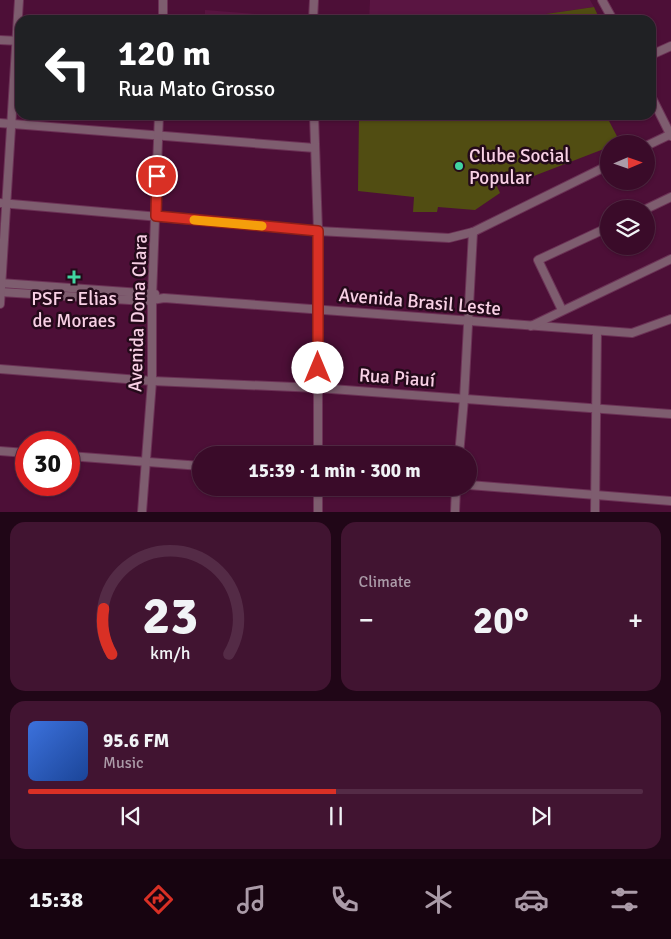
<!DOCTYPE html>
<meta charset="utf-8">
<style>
body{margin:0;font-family:Signika,sans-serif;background:#411431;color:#f1f3f6;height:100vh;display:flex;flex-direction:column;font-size:19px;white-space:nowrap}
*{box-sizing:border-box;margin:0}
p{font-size:16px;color:#ab9ba8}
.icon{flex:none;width:28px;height:28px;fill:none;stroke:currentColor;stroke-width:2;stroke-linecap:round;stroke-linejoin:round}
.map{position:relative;height:512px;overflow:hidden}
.sheet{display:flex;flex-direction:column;gap:10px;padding:10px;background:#200617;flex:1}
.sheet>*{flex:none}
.hud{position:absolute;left:15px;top:15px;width:641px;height:105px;border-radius:15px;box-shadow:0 1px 4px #0004,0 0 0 1px #542b46;background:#202124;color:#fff;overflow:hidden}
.needle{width:32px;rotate:88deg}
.fabs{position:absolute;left:600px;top:135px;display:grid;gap:10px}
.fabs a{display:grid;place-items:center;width:55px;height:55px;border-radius:50%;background:#3a0b29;box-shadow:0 1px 4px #0004,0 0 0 1px #542b46;font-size:25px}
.speed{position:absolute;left:15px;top:431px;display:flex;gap:10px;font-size:25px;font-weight:700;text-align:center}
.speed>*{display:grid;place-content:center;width:65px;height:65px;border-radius:50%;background:#3a0b29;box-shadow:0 1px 4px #0004,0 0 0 1px #542b46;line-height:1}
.speed .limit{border:8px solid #d22;background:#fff;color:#111}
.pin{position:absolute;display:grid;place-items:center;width:42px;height:42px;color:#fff;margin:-21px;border:2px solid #fff;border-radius:50%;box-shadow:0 1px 5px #0007}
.me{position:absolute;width:55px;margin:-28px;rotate:0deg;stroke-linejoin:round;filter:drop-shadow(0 0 4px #0008)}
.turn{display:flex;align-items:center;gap:18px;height:105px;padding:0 20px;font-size:22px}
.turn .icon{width:65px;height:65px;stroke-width:2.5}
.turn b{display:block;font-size:35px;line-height:42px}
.big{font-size:38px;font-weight:700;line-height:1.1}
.sheet .widget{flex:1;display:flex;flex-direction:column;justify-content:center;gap:8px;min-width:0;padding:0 18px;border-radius:15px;background:#411431}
.sheet .dial{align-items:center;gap:0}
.dial svg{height:130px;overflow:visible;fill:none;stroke:#542b46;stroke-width:7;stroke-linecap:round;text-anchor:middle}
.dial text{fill:#f1f3f6;stroke:none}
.song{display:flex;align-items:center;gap:15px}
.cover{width:60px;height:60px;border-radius:8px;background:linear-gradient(135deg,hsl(220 70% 55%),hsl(220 70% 35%))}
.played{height:5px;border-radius:2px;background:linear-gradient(90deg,#d93025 50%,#542b46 50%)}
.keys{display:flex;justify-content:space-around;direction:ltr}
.heat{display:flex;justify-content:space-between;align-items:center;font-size:28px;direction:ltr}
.sheet .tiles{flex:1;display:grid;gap:10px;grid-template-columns:1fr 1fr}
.widget:last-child{grid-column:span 2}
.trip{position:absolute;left:192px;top:446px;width:285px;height:50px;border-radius:25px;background:#3a0b29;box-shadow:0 1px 4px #0004,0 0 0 1px #542b46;font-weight:700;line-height:50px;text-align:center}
.menu{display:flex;height:80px;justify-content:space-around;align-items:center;background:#170410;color:#ab9ba8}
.menu .icon{width:35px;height:35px}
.menu .on{color:#d93025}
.menu b{font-size:22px;color:#f1f3f6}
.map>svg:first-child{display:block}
.built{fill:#5a1542}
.green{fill:#514d12}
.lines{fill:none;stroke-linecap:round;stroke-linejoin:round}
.minor-casing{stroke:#6c3256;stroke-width:10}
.minor{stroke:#7e5d6f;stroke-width:8}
.route-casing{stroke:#8d1f18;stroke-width:12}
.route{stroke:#d93025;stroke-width:9}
.slow{stroke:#f59e0b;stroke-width:9}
.poi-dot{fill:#41d4a1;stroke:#240a1a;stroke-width:2}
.labels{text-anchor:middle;stroke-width:5;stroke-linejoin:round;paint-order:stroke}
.poi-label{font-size:19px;fill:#f8d0e5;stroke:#240a1a;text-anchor:start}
.street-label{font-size:19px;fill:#f8d0e5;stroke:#240a1a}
</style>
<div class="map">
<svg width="671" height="512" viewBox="0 0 671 512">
<rect width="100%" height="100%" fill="#4d0f37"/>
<g class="built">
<polygon points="370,0 590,0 594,7 504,20 369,20"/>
<polygon points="205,10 307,18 307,20 205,20"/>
</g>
<g class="green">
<polygon points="594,7 600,20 504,20"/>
<polygon points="359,115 615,115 608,119 620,142 609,144 609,147 526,179 495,182 500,193 475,210 438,207 437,212 413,212 414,197 358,191"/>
</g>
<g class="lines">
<g class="minor-casing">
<g id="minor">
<polyline points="602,0 613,20"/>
<polyline points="163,20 163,0"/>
<polyline points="313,20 314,0"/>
<polyline points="0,40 20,41"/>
<polyline points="651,55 671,46"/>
<polyline points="651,96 671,136"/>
<polyline points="314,115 318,231 318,455"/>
<polyline points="0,123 315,148"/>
<polyline points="646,146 671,134"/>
<polyline points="0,203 318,231 449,238 473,232 609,165"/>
<polyline points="646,209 671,197"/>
<polyline points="0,283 155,294"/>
<polyline points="0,292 146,301 164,298 632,333 671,319"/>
<polyline points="0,304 19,0"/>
<polyline points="562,310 538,260 609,227"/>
<polyline points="531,326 671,259"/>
<polyline points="0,369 152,381 318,388 671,414"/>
<polyline points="0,451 26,453"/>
<polyline points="459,455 464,399 473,232"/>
<polyline points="69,456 201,466"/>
<polyline points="469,485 671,501"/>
<polyline points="142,512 152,381 152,297 159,115"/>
<polyline points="318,512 318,488"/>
<polyline points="455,512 456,488"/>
<polyline points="595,512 597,331"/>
</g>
</g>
<use href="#minor" class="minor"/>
</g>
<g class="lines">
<g class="route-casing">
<polyline id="route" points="157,176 156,216 318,231 318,368"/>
</g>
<use href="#route" class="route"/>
<polyline class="slow" points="194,220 262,226"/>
</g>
<g class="poi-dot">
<circle cx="459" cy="166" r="5"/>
<path d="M71.5 269.5h5v5h5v5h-5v5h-5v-5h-5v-5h5z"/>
</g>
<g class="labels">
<g class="poi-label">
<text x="469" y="162">Clube Social<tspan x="469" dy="22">Popular</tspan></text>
<text x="74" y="305" text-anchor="middle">PSF - Elias<tspan x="74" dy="22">de Moraes</tspan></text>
</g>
<g class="street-label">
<text transform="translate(420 301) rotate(5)" y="7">Avenida Brasil Leste</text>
<text transform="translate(137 313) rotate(-88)" y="7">Avenida Dona Clara</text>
<text transform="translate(397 377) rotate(4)" y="7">Rua Piauí</text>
</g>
</g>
</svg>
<div class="fabs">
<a><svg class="needle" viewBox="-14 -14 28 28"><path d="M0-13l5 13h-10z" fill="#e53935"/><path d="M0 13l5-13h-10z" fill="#ab9ba8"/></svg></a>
<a><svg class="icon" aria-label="layers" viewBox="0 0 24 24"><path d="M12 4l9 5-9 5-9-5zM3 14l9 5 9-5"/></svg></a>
</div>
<div class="speed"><div class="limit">30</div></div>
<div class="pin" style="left:157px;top:176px;background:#d93025"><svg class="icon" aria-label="arrive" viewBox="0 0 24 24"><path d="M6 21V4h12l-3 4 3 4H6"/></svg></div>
<svg class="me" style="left:318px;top:368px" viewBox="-20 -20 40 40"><circle r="19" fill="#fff"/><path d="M0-13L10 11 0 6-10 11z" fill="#d93025"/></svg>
<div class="trip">15:39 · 1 min · 300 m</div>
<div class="hud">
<div class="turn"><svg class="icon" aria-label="left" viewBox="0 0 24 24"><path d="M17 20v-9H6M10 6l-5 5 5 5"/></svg><div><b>120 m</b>Rua Mato Grosso</div></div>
</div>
</div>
<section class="sheet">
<div class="tiles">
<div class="widget dial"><svg viewBox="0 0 100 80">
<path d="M14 69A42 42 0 1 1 86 69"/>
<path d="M14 69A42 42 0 0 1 9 41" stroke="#d93025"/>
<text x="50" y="56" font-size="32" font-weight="700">23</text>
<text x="50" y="72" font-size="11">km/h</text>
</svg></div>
<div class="widget"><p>Climate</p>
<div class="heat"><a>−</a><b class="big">20°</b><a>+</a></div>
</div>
<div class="widget">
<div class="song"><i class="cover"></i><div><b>95.6 FM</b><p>Music</p></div></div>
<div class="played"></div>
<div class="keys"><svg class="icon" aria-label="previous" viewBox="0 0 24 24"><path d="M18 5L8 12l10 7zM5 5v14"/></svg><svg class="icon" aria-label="pause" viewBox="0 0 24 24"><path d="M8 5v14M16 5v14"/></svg><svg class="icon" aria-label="next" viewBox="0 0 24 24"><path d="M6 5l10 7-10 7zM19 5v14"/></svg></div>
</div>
</div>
</section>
<nav class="menu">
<b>15:38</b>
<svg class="icon on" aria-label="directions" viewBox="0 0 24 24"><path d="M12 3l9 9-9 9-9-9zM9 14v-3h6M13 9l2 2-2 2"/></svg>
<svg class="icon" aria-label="music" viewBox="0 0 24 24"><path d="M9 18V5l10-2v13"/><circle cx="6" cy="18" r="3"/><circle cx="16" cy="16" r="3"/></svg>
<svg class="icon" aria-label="phone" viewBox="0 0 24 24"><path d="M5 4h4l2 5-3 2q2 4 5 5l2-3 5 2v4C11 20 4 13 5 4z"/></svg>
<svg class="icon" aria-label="climate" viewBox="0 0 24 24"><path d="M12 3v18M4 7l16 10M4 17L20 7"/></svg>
<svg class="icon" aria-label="car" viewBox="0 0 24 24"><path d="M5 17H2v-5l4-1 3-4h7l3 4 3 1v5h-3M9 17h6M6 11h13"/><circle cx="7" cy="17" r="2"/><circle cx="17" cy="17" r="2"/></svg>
<svg class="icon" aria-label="filters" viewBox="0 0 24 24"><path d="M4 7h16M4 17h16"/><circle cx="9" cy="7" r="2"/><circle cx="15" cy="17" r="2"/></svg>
</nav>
